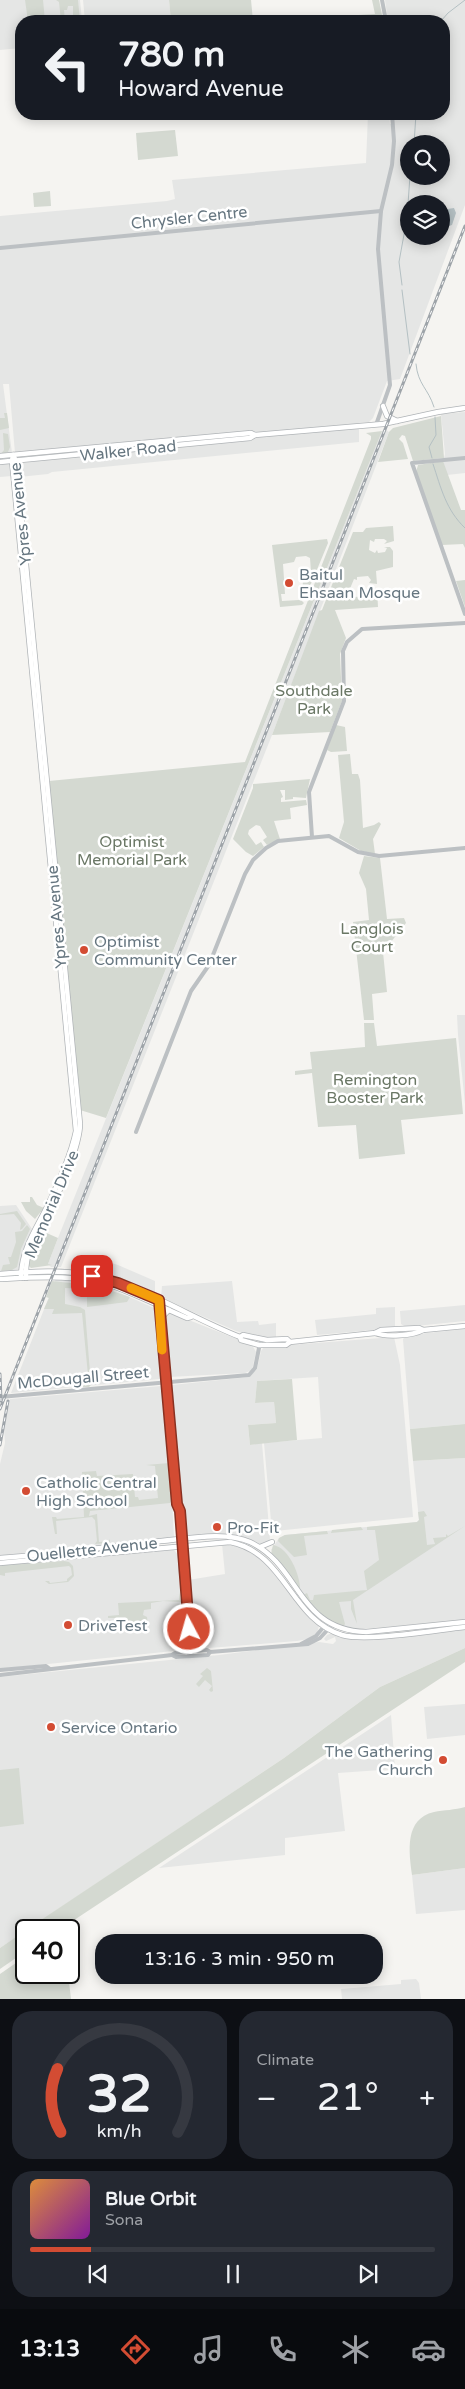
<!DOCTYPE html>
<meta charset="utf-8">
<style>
body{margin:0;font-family:"Varela Round",sans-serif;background:#242831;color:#f1f3f6;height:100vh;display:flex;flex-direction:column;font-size:19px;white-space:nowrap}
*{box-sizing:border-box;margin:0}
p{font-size:16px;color:#9ea1a6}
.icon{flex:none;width:28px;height:28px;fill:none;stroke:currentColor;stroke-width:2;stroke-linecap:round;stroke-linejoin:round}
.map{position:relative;height:1999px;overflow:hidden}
.panel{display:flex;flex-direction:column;gap:12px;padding:12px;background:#0d0f14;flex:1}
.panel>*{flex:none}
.banner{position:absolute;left:15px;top:15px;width:435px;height:105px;border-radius:20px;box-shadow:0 2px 12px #0003;background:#171b24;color:#f1f3f6;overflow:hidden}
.controls{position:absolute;left:400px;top:135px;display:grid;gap:10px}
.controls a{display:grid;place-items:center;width:50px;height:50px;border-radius:50%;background:#171b24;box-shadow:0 2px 12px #0003;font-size:25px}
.speed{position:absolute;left:15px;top:1919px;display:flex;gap:10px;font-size:25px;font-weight:700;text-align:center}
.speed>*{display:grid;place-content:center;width:65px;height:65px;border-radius:50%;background:#171b24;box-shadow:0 2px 12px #0003;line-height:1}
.speed .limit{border:2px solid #111;border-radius:8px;background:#fff;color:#111}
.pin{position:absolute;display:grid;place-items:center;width:42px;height:42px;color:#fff;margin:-21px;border-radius:10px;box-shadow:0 2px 8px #0006}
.me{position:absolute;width:55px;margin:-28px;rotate:354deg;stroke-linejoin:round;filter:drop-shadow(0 0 4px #0008)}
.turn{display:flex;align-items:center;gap:18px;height:105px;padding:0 20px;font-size:22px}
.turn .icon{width:65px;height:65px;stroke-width:2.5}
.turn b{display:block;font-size:35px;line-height:42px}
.big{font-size:38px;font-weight:600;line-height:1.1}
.panel .tile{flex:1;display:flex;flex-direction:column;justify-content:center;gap:8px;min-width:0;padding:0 18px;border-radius:20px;background:#242831}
.panel .dial{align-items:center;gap:0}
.dial svg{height:130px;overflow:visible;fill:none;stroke:#363941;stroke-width:7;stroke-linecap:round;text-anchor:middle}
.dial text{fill:#f1f3f6;stroke:none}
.song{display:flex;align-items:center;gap:15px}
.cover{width:60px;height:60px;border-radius:8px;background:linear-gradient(135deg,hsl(30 70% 55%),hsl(290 70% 35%))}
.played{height:5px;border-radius:2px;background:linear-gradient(90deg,#d34c33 15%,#363941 15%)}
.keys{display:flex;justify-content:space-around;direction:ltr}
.heat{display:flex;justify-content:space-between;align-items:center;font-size:28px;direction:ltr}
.panel .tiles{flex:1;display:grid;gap:12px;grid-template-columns:1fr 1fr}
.tile:last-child{grid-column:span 2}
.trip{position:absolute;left:95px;top:1934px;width:288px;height:50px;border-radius:20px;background:#171b24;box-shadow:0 2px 12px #0003;font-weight:600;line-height:50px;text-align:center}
.dock{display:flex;height:80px;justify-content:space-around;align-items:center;background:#090b0e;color:#9ea1a6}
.dock .icon{width:35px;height:35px}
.dock .on{color:#d34c33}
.dock b{font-size:22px;color:#f1f3f6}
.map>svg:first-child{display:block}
.built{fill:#e5e6e5;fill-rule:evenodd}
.green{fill:#d4d9d1}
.water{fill:#b4c0c3}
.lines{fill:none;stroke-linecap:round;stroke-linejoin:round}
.stream{stroke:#b4c0c3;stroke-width:1}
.major-casing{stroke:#b0b4b7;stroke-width:6}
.minor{stroke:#bcc0c3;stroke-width:4}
.major{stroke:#fff;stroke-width:4.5}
.rail-casing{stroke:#9ea4a9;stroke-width:3}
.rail{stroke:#fff;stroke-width:1;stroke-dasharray:4;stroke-linecap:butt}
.route-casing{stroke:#893121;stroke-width:12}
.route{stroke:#d34c33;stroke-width:9}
.slow{stroke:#f59e0b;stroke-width:9}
.poi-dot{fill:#d34c33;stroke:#fff;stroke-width:2}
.labels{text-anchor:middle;stroke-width:5;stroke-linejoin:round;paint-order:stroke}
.street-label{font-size:16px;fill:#667680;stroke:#fff}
.poi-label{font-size:16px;fill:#667680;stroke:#fff;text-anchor:start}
.park-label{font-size:16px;fill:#6a7765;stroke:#fff}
</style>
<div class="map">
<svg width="465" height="1999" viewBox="0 0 465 1999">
<rect width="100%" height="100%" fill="#f5f4f1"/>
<g class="built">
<polygon points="0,0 80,0 82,21 21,21 21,48 0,50"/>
<polygon points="83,0 169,0 171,21 85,21"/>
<path d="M385,0H465V205L400,379L387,381L373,418L369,422L359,423V442L52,472L48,474L19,477L18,464L54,458V450L15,453L9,384H3L12,453L0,455V216L167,201L175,199L172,180L366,163L368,114H389L390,124H394V114H444V21H388ZM409,144H441V176H409ZM409,204H441V236H409Z"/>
<polygon points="383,15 383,21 324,20"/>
<polygon points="465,412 465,473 447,475 443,462 445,454 441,414"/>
<polygon points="386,430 389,432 272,735 61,1267 51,1267 48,1264 58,1238 382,431"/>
<polygon points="11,463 12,476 0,477 0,464"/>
<polygon points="457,1015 465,1015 465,1104 458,1035"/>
<polygon points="16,1205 32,1229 23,1250 19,1269 0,1273 0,1206"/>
<polygon points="83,1256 89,1256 118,1265 155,1281 155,1292 151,1295 77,1272"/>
<polygon points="56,1279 107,1287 154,1308 162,1375 160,1379 11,1393"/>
<polygon points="232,1281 237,1322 258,1321 259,1325 276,1323 276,1338 260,1338 236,1331 161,1298 162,1286"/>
<polygon points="465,1305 465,1321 406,1327 401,1324 400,1311"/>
<polygon points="395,1307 395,1328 317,1335 315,1320 376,1314 376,1308"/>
<polygon points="166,1313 171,1313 252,1345 256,1352 252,1370 245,1373 169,1377 163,1318"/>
<polygon points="465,1329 465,1424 410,1429 403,1339 408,1335"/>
<polygon points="394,1337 400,1365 413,1517 275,1531 271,1521 264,1443 322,1438 318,1377 257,1381 255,1403 274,1402 276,1423 248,1425 250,1445 262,1443 270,1540 266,1545 261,1546 249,1540 186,1535 184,1532 169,1391 172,1385 249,1377 257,1369 261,1351 264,1347"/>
<polygon points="161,1386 163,1391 170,1464 174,1537 169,1539 56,1549 0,1556 0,1464 5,1443 4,1429 10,1399"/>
<polygon points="465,1458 465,1620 363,1629 341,1626 308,1602 271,1550 279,1538 285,1535 417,1522 419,1520 413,1461"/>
<polygon points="222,1544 241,1547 260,1557 278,1576 305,1613 319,1626 317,1633 308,1639 297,1641 197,1649 193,1644 188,1580 225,1574"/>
<polygon points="174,1550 178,1555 187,1644 183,1650 0,1669 0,1565"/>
<polygon points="465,1628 465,1648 380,1687 284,1758 0,1948 0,1677 219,1655 319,1642 333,1644 336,1641 335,1637 326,1641 324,1639 327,1635 332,1633 347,1637"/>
<polygon points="465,1704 465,1735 427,1739 424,1707"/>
<polygon points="391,1715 395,1769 338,1773 345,1831 285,1838 285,1855 159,1868"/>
<polygon points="465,1868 465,1910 416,1914 412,1875"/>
<polygon points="416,1979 419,1983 421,1999 342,1999 341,1989 401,1984 401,1980"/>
</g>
<g class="green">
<polygon points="25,0 43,0 45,21 28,21"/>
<polygon points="56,0 78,0 80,21 73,21 73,6 68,6 67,10 64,10 65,21 61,21 59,2"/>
<polygon points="169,0 251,0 253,21 171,21"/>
<polygon points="372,0 379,0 382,15 358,19 358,15 375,14"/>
<polygon points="175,130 178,156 138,160 136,133"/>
<polygon points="50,191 51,206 34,207 33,193"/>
<polygon points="4,413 7,413 9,428 0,430 0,418 5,418"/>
<polygon points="441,416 444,458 413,461 405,436 402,435 399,439 403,443 408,459 378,462 389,432 393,428"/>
<polygon points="382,431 106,1118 80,1110 49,781 245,762 371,439 371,436 366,433"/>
<polygon points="3,433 8,434 10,447 8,452 0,455 4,450"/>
<polygon points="443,461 461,510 465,510 465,548 463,544 442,545 416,472 418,465"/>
<polygon points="393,526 394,541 384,544 387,541 384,539 375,539 374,542 370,540 369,550 375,553 377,550 378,553 385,552 387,548 384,547 390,547 393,551 393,567 376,571 377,584 369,583 371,580 368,576 357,577 357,580 354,579 349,591 354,597 369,596 369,593 372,592 369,592 369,588 377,588 378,607 335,610 346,638 340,654 342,701 330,732 272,735 319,611 322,610 353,532 363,532 366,528"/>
<polygon points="327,539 328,543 316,572 311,572 310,558 306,556 296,557 294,562 283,564 285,594 281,594 282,601 299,600 299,598 304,603 302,605 280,607 272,545"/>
<polygon points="308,575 314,577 305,597 302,596 303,580 301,578 303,576 303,578 308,578"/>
<polygon points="465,580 465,607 456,581"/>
<polygon points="336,725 345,727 347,751 331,752 327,750"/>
<polygon points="350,754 352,774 358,774 360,780 363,828 374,825 379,822 381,824 373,839 375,854 361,851 339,838 344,822 338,755"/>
<polygon points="310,779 306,798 293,797 293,799 285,800 285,790 280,790 283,797 281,798 281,802 306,800 307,805 290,808 291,819 274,821 280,839 267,845 263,840 267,837 260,826 256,825 249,830 248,834 256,845 261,842 264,847 253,856 246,852 233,839 253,788 253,784"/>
<polygon points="364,856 380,858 387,919 404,918 406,923 383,952 387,992 372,994 374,1020 364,1020 353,922 369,920 366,889 359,873"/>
<polygon points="364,1023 374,1023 377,1046 456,1038 463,1114 401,1120 405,1154 359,1159 356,1125 318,1127 312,1073 295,1075 295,1071 312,1069 310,1052 365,1047"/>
<polygon points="30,1197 32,1197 37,1205 44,1208 35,1219 26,1211 21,1202 30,1202"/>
<polygon points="17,1211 26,1224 22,1229 20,1230 21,1223 14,1214 0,1215 0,1214"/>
<polygon points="27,1225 30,1229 21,1249 17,1267 12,1270 1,1271 3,1265 10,1264 8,1257 11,1257 16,1242 15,1232 22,1231"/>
<polygon points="42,1231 58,1238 48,1264 52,1265 31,1268 28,1265 30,1251"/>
<polygon points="52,1281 97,1286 130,1297 127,1302 87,1307 87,1289 65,1288 65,1304 80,1307 85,1310 91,1385 89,1387 76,1387 79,1384 76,1377 88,1375 82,1313 52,1314 54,1309 44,1309 49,1298 46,1297"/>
<polygon points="292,1379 297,1440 250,1445 248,1425 276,1423 274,1402 255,1403 257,1381"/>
<polygon points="465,1424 465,1458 413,1461 410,1429"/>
<polygon points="169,1463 172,1500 170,1503 90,1511 89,1516 97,1514 99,1542 109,1541 110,1539 110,1543 95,1544 97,1541 95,1520 92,1517 56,1521 57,1534 55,1534 52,1517 56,1517 57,1519 84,1517 82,1472 96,1471 97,1476 133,1474 135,1497 138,1497 139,1500 158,1498 155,1466 146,1465"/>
<polygon points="424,1511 427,1516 424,1517 427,1545 435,1544 432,1535 433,1538 446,1537 446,1534 448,1536 465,1526 353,1600 357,1624 351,1609 351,1601 339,1602 345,1624 343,1627 321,1616 303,1595 307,1593 310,1600 313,1600 314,1595 367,1590 364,1571 379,1560 375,1530 367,1530 367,1527 417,1522 419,1520 418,1512"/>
<polygon points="361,1527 363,1530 331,1533 332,1530"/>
<polygon points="327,1531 328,1534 304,1536 307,1555 294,1557 278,1541 279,1538 285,1535"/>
<path d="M273,1545C289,1547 301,1577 300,1591L271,1554Z"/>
<polygon points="64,1561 69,1562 73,1566 74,1576 68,1582 49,1584 45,1581 49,1581 50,1583 67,1581 67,1579 72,1575 71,1568 69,1566 5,1573 5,1576 0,1575 0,1565"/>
<polygon points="179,1592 181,1602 163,1601 151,1603 151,1609 144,1610 143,1615 147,1617 148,1625 120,1628 119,1618 108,1618 108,1616 119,1615 118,1603 179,1600"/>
<polygon points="465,1648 465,1662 59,1930 26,1930 284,1758 380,1687"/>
<polygon points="207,1668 211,1671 213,1691 211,1692 209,1690 212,1686 205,1680 199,1687 196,1684 203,1676 200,1674"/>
<polygon points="19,1768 24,1824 0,1827 0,1770"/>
<path d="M465,1807V1868L412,1875C409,1852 404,1819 434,1812C444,1810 455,1810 465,1807Z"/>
<polygon points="26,1930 26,1951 0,1969 0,1948"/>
<polygon points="26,1956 26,1972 68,1973 71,1999 0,1999 0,1974"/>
</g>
<polygon class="water" points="454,208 456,213 452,225 449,226 447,232 441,233 441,210"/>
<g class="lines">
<g class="stream">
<polyline points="441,21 448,13 465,0"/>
<polyline points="414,144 416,114"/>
<polyline points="402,285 399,262 407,218 410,176"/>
<polyline points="402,290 410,354"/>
<path d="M416,364C418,385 428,388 434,407"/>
<polyline points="432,458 429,447 436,435 435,417"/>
<path d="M433,464C441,488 446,510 465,528"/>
</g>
<g class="major-casing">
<g id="major">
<polyline points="383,406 387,416 397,421"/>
<path d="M13,455L16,461L80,1124C80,1145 59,1194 48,1214C36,1238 25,1249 26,1278"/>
<path d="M13,455L12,461L76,1131C71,1155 59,1181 49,1203C37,1228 21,1249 21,1278"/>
<polyline points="0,456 251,433 255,435"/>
<polyline points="0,462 250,438 255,435 383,424 438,412 465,408"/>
<path d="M0,1274C34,1271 69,1269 103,1278C151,1291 194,1319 240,1337L241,1340L259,1345H286L290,1342L375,1333L381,1330L419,1328L423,1330L465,1326"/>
<path d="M0,1279C39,1277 78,1274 115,1287C140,1296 163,1308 187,1318L191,1317"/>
<polyline points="161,1318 169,1310"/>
<path d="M375,1333C386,1337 413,1336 423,1330"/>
<polyline points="240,1337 243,1335 267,1340 287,1339 290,1342"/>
<polyline points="260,1547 272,1542"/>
<path d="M0,1558C51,1554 101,1548 152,1542C181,1540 224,1530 250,1542C301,1566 297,1630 366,1632L465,1622"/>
<path d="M0,1563L230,1542C286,1553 290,1619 342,1635C367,1642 436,1630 465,1627"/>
</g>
</g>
<g class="minor">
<polyline points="382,0 386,21"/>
<polyline points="0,248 381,211"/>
<polyline points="376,425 390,385 378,249 381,211 392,165 394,141 392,114"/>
<polyline points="465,458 412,463 465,614"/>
<polyline points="312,837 309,792 344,701 343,651 347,642 362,629 465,623"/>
<polyline points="136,1132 191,991 209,965 245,874 253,860 266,848 278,841 329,836 358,852 379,856 465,848"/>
<polyline points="159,1300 156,1304 160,1329 174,1471 181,1575 184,1580 189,1656"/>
<polyline points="160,1305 162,1325 160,1329"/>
<polyline points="0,1397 249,1375 255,1368 260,1343"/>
<path d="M177,1504C184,1518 187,1565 184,1580"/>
<polyline points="189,1634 193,1652"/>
<polyline points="301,1644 316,1636 327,1623"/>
<polyline points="172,1655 176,1657 208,1655 210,1652 308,1644 320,1638 332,1625"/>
<polyline points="0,1670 46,1666 50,1669"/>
<polyline points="0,1675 172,1655 175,1653 207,1650 210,1652"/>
</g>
<use href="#major" class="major"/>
<g class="rail-casing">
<g id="rail">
<polyline points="0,1374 1,1401"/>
<polyline points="0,1409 465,226"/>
<polyline points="0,1445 8,1401"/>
</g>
</g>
<use href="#rail" class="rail"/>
</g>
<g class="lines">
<g class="route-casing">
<polyline id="route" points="92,1276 118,1283 159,1300 177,1504 180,1511 189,1629"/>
</g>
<use href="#route" class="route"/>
<polyline class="slow" points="131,1288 159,1300 162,1350"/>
</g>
<g class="poi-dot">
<circle cx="289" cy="583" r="5"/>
<circle cx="84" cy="950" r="5"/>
<circle cx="26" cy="1491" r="5"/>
<circle cx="217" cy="1527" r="5"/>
<circle cx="68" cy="1625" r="5"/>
<circle cx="51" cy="1727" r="5"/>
<circle cx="443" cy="1760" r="5"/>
</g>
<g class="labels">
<g class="street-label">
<text transform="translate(189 217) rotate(-6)" y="6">Chrysler Centre</text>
<text transform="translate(128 450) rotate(-6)" y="6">Walker Road</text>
<text transform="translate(20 514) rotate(-96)" y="6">Ypres Avenue</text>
<text transform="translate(56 917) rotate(-95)" y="6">Ypres Avenue</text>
<text transform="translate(51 1204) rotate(-67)" y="6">Memorial Drive</text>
<text transform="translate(83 1377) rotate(-5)" y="6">McDougall Street</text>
<text transform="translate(92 1549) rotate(-6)" y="6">Ouellette Avenue</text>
</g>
<g class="poi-label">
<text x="299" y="580">Baitul<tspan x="299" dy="18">Ehsaan Mosque</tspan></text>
<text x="94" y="947">Optimist<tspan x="94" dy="18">Community Center</tspan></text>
<text x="36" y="1488">Catholic Central<tspan x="36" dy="18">High School</tspan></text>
<text x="227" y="1533">Pro-Fit</text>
<text x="78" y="1631">DriveTest</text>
<text x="61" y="1733">Service Ontario</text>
<text x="433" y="1757" text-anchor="end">The Gathering<tspan x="433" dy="18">Church</tspan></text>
</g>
<g class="park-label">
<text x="314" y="696">Southdale<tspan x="314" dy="18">Park</tspan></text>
<text x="132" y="847">Optimist<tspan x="132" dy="18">Memorial Park</tspan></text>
<text x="372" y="934">Langlois<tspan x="372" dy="18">Court</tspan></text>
<text x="375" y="1085">Remington<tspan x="375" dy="18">Booster Park</tspan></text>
</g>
</g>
</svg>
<div class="controls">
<a><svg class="icon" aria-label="search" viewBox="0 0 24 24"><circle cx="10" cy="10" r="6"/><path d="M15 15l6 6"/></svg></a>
<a><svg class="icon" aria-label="layers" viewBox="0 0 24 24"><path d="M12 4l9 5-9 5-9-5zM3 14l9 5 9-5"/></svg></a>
</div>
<div class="speed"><div class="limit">40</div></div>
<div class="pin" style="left:92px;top:1276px;background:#d93025"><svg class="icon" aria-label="arrive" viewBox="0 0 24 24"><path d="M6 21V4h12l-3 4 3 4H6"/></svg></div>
<svg class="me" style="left:189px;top:1629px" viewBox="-20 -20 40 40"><circle r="17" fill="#d34c33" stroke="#fff" stroke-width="3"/><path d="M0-11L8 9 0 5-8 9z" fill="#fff"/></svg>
<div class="trip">13:16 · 3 min · 950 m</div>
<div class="banner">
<div class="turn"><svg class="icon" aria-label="left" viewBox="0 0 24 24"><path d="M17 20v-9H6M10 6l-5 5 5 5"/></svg><div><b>780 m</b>Howard Avenue</div></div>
</div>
</div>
<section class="panel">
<div class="tiles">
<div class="tile dial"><svg viewBox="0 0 100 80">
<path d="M14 69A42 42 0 1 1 86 69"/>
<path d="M14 69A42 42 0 0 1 12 30" stroke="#d34c33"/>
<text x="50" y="56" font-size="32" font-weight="700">32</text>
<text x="50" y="72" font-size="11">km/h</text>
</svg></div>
<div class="tile"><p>Climate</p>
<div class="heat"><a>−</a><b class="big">21°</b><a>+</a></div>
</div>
<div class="tile">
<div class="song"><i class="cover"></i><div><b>Blue Orbit</b><p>Sona</p></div></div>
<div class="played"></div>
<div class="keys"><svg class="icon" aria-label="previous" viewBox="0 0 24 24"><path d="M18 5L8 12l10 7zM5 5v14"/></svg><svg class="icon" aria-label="pause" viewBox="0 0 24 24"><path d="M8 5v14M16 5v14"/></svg><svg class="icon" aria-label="next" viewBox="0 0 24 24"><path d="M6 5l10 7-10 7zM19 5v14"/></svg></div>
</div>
</div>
</section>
<nav class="dock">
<b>13:13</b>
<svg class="icon on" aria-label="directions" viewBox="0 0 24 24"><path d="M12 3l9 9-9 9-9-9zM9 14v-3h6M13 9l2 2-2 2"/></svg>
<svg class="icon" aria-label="music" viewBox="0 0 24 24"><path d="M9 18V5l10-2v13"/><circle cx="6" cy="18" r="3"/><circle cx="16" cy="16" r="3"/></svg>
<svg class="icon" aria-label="phone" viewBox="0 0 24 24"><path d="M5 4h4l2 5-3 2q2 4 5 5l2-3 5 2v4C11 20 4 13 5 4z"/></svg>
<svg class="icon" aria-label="climate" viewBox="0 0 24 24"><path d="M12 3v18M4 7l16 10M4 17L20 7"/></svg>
<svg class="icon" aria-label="car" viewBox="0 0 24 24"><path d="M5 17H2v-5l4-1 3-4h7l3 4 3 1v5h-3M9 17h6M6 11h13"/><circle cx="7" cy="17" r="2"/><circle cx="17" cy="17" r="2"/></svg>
</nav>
